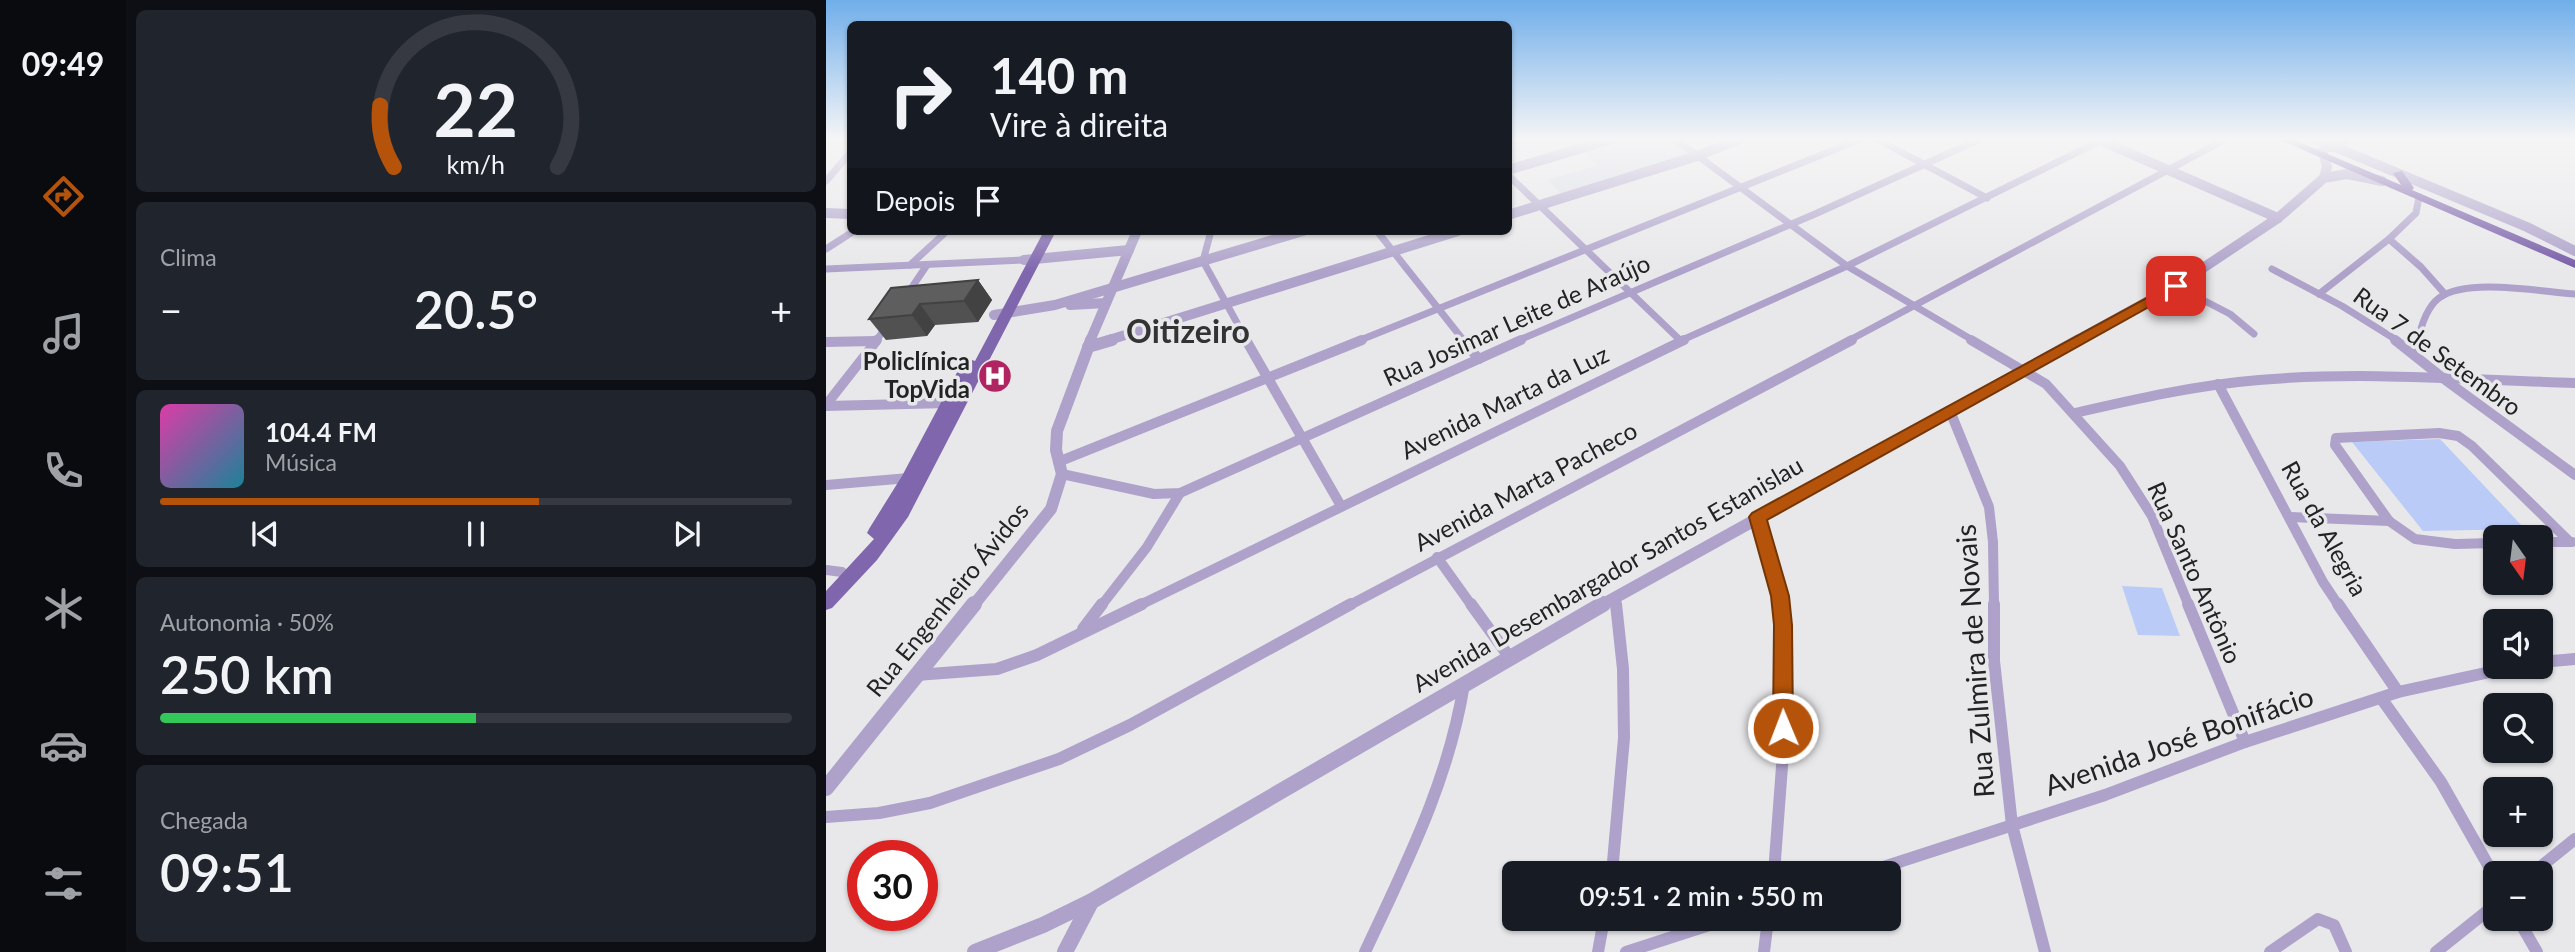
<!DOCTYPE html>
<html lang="pt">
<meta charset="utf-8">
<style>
body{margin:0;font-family:Lato,sans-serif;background:#20242c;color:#f1f3f6;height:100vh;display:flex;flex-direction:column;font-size:26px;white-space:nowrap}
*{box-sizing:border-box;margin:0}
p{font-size:23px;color:#9ea1a6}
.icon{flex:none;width:38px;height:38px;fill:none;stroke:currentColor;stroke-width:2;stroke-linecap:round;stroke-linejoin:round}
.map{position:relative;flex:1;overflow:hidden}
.panel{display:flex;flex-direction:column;gap:10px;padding:10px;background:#0d0f14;width:700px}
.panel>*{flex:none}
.banner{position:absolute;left:21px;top:21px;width:665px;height:214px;border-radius:10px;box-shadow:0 2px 5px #0004;background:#171b24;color:#f1f3f6;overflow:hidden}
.needle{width:46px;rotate:166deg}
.buttons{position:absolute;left:1657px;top:525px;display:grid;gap:14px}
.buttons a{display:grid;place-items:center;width:70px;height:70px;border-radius:10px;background:#171b24;box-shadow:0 2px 5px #0004;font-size:35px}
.speed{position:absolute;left:21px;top:840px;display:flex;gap:14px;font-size:35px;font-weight:700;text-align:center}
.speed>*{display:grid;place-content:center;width:91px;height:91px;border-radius:50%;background:#171b24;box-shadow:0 2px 5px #0004;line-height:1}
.speed .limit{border:10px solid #d22;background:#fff;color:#111}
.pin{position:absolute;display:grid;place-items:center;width:60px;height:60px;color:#fff;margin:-30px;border-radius:14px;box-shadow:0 4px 10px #0006}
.me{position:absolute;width:77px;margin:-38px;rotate:359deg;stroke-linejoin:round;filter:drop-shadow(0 0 5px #0008)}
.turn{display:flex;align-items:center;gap:24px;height:147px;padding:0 28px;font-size:32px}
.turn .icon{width:91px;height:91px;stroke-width:2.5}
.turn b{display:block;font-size:49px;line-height:60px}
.then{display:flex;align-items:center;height:66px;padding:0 28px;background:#0003;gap:14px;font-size:26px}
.big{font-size:52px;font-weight:600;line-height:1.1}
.panel .card{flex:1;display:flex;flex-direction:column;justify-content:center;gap:10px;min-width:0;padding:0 24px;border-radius:10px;background:#20242c}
.panel .dial{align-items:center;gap:0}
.dial svg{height:182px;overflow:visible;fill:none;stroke:#363941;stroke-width:7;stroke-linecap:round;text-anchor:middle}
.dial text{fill:#f1f3f6;stroke:none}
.song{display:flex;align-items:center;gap:21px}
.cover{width:84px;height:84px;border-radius:10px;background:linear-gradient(135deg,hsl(320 70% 55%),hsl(190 70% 35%))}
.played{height:7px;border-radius:4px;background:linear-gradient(90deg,#b45309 60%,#363941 60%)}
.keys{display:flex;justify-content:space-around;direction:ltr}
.heat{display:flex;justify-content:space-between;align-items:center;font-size:38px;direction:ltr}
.charge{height:10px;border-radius:5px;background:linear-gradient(90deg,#34c759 50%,#363941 0)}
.trip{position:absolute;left:676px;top:861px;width:399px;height:70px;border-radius:10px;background:#171b24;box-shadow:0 2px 5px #0004;font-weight:600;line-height:70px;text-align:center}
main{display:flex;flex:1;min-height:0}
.tab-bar{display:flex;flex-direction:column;width:126px;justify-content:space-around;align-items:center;background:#090b0e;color:#9ea1a6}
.tab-bar .icon{width:49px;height:49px}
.tab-bar .current{color:#b45309}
.tab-bar b{font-size:32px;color:#f1f3f6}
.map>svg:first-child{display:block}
.built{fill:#dadde5}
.green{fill:#bbcbf7}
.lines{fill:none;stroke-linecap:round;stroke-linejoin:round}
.minor-far2{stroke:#aea2ca;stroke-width:7}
.minor-far1{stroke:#aea2ca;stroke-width:10}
.minor{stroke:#aea2ca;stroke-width:12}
.tertiary-far2{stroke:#aea2ca;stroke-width:10}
.tertiary-far1{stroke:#aea2ca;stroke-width:12}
.tertiary{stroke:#aea2ca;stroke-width:16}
.primary{fill:#7f66ad;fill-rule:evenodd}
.trunk{fill:#765aa7;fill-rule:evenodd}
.wall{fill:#515152}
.shaded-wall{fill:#424242}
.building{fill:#5e5e5f;stroke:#424242;stroke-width:2}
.route{fill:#b45309;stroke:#753606;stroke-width:2}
.labels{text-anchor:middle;stroke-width:7;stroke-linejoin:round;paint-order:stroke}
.street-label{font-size:24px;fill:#222323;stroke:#e8e8ea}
.poi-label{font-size:24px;font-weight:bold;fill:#222323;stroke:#e8e8ea;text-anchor:end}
.near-street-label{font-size:28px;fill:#222323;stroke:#e8e8ea}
.district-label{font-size:32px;font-weight:bold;fill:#333334;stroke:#e8e8ea}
</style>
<main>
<nav class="tab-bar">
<b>09:49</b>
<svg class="icon current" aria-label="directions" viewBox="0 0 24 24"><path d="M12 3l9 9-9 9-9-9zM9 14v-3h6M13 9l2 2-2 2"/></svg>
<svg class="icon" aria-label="music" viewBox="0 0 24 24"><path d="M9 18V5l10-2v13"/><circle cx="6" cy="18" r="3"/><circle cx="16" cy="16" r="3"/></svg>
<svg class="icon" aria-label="phone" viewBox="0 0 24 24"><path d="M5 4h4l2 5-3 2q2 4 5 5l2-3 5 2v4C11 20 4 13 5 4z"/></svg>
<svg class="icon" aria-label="climate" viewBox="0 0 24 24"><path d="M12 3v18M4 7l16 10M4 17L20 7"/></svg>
<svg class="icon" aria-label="car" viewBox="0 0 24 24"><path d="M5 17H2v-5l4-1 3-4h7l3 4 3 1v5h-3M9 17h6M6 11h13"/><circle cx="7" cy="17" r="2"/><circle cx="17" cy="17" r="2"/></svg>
<svg class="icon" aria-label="filters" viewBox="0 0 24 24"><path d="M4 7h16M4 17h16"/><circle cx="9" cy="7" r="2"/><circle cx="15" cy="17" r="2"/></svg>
</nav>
<section class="panel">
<div class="card dial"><svg viewBox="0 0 100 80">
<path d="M14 69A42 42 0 1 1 86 69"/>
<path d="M14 69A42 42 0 0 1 8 42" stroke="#b45309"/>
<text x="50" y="56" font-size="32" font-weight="700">22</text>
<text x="50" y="72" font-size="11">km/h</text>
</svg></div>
<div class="card"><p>Clima</p>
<div class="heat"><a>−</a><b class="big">20.5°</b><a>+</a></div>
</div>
<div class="card">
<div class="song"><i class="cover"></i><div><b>104.4 FM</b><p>Música</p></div></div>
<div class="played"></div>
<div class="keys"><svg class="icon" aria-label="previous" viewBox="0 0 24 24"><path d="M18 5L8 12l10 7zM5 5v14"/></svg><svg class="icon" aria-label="pause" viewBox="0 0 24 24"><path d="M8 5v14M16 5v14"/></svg><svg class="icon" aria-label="next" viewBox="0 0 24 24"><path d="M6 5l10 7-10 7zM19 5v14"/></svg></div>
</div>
<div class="card"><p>Autonomia · 50%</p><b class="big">250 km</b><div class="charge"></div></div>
<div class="card"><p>Chegada</p><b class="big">09:51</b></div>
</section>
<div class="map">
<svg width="1749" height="952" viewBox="0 0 1749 952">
<rect width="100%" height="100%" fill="#e8e8ea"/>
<polygon class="built" points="799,139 844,139 864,154 736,194 721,180 772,165 757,151"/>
<g class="green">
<polygon points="1614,439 1699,529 1597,531 1526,442"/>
<polygon points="1296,586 1336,588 1354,636 1312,635"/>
</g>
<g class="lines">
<g class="minor-far2">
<polyline points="849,139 1021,266 1148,341"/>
<polyline points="1051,139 1161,198"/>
<polyline points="1495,150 1510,147 1522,139"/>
<polyline points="682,175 855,341"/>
<polyline points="0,181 24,153"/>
<polyline points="385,231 377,261 421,341"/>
<polyline points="551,231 638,341"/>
<polyline points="1563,239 1595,267 1619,294"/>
<polyline points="0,249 28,231"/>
<polyline points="84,265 121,231"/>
<polyline points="0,269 198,260"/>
<polyline points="1446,269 1516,306 1572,341"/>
<polyline points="1350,286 1404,314 1428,334"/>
<polyline points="1493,294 1563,239 1590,213 1593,197"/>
<polyline points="80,296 101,265"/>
<polyline points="33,341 50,341"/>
<polyline points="50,341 62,324"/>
<polyline points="532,341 1035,139"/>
<polyline points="691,341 989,214 1154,139"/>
<polyline points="854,341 1021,266 1278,139"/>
<polyline points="1022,341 1400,139"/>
<path d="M1592,341C1595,326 1600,308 1613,298C1641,277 1716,292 1749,294"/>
</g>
<g class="minor-far1">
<polyline points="420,340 515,506"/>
<polyline points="636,340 653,359"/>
<polyline points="1145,340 1220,384 1294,466 1326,516 1363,606"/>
<polyline points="1569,340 1618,379 1749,475"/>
<polyline points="0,342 50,341"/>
<polyline points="1590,354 1592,340"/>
<polyline points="1392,384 1497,582 1513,606"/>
<polyline points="0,405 51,340"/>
<polyline points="0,406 122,403"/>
<polyline points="1124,411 1163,507 1167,542 1168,606"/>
<path d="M1249,413C1310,399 1371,385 1433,380C1538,371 1644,380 1749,383"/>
<polyline points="232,462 536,340"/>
<polyline points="236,474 328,494 354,493 695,340"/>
<polyline points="0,485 83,478"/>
<polyline points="932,517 949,571 954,606"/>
<polyline points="1464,517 1563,521 1589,539 1629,544 1670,543"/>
<polyline points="1563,521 1509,445 1510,438 1613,433 1632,436 1646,446 1744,542"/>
<polyline points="1715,542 1746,542"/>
<polyline points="611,557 646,606"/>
<polyline points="0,570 16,572"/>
<polyline points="789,597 790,606"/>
<polyline points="275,606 321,547 354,493"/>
<polyline points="312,606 858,340"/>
<polyline points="522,606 1026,340"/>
</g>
<g class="minor">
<polyline points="645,604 684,658"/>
<polyline points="1168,604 1168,661 1186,825 1219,952"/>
<polyline points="1362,604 1419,742"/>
<polyline points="1512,604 1572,692"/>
<polyline points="257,629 276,604"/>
<polyline points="1715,662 1749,659"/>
<polyline points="90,675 171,669 211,655 316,604"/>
<polyline points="1555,698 1615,782 1670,879"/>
<polyline points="0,817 53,813 104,803 233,759 304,725 525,604"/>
<polyline points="786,873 798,738 797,669 790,604"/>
<polyline points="948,873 957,753 957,625 954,604"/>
<polyline points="1039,873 1279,795 1419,742 1572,692 1687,667"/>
<polyline points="1707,873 1749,839"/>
<polyline points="1692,919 1711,952"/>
<path d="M539,952C580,864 623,780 638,684"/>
<polyline points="772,952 778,919"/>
<polyline points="800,952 902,919"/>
<polyline points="938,952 942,919"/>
<polyline points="1444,952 1492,919 1508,925 1520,952"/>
<polyline points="1610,952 1670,904"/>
</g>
<g class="tertiary-far2">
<polyline points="1271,139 1452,218"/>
<polyline points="1490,139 1701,227 1749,251"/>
<polyline points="1498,156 1501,167 1498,178"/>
<polyline points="682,170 786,139"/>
<polyline points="0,213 24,214"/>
<polyline points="682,215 871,156 913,139"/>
<polyline points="198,260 303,250"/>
<polyline points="244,305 280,303"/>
<polyline points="168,315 229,305 477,231"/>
<polyline points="264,341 311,231"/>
<polyline points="280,341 632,231"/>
<polyline points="1250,341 1350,286 1452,218 1498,178 1521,174 1556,181"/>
</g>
<g class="tertiary-far1">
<polyline points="262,347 286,340"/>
<polyline points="147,606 225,509 236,474 230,450 231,431 265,340"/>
<polyline points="774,606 1253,340"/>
</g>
<g class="tertiary">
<polyline points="0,788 148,604"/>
<polyline points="149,952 217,925 266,901 777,604"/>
<polyline points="239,952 265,902"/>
</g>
<polygon class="primary" points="218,231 230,231 82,517 51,560 6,608 0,610 0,591 48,539 41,533 43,529 76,476 136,363 143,359 149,361"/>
<polygon class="trunk" points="1452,139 1466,139 1575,185 1567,173 1576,171 1588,188 1586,190 1749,260 1749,268"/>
</g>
<polygon class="wall" points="152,280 166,300 152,322 109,325 101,336 60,340 43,319"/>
<g class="shaded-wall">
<polygon points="152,280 166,300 152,322 138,301"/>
<polygon points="94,304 109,325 101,336 86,315"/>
</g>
<polygon class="building" points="152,280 138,301 94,304 86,315 43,319 65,288"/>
<linearGradient id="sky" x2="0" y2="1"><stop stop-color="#70aeea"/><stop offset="0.51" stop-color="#f5f5f6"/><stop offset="1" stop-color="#f5f5f6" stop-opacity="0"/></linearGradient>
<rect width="1749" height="272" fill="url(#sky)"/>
<polygon class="route" points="1350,282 1357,286 1355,289 941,520 963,596 966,625 967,728 964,735 957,737 950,735 947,728 948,625 945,596 923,517 926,513"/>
<defs>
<g id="hospital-disc" transform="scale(1.75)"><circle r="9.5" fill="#af2461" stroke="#e8e8ea"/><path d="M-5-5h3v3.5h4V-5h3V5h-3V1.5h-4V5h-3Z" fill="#fff"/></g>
</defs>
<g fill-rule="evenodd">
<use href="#hospital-disc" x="169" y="376"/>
</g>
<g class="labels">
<g class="street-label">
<text transform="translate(691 321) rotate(-24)" y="8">Rua Josimar Leite de Araújo</text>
<text transform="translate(1611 352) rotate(36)" y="8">Rua 7 de Setembro</text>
<text transform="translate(679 403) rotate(-26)" y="8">Avenida Marta da Luz</text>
<text transform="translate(700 487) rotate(-28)" y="8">Avenida Marta Pacheco</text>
<text transform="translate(1498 529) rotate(61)" y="8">Rua da Alegria</text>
<text transform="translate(1368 573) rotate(66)" y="8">Rua Santo Antônio</text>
<text transform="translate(782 575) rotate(-30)" y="8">Avenida Desembargador Santos Estanislau</text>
<text transform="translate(122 600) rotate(-51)" y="8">Rua Engenheiro Ávidos</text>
</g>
<g class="poi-label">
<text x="144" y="370">Policlínica<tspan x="144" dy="28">TopVida</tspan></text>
</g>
<g class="near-street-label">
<text transform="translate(1149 661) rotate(-94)" y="10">Rua Zulmira de Novais</text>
<text transform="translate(1353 741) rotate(-19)" y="10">Avenida José Bonifácio</text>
</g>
<g class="district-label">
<text x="362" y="343">Oitizeiro</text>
</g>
</g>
</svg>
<div class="buttons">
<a><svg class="needle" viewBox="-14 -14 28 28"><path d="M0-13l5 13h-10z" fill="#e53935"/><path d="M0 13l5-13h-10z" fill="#9ea1a6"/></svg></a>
<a><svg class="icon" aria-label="sound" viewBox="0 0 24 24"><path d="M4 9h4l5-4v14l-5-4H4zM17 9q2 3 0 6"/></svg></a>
<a><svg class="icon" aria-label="search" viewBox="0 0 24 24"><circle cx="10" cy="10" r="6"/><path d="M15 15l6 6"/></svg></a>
<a>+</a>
<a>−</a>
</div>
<div class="speed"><div class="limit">30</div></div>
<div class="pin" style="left:1350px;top:286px;background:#d93025"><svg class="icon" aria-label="arrive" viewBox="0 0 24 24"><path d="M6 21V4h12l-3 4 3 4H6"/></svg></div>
<svg class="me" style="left:957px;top:728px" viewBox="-20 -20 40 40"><circle r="17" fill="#b45309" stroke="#fff" stroke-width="3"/><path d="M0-11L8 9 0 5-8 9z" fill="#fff"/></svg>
<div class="trip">09:51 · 2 min · 550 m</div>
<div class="banner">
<div class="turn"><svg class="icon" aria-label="right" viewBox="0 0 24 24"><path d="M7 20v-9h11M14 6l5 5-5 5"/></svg><div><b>140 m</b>Vire à direita</div></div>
<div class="then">Depois<svg class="icon" aria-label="arrive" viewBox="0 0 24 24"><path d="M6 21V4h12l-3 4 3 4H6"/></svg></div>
</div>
</div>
</main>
